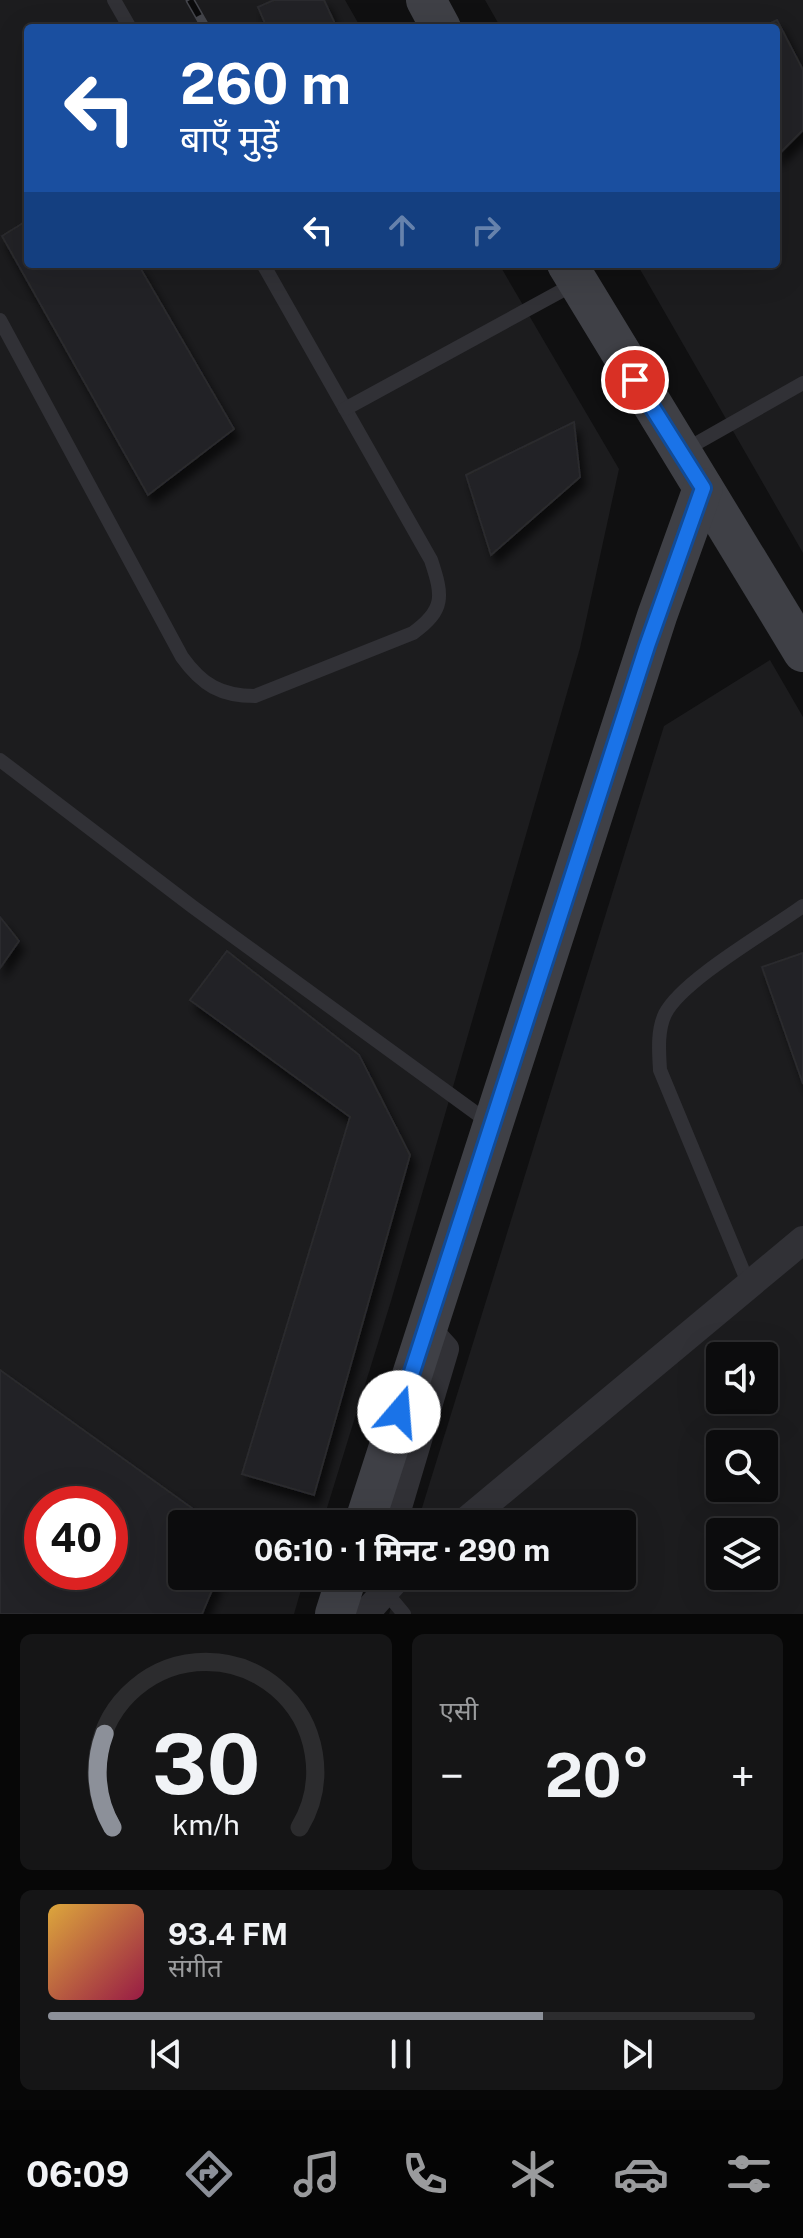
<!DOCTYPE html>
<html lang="hi">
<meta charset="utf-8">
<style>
body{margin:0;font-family:"Public Sans","Noto Sans Devanagari",sans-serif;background:#151516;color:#f1f3f6;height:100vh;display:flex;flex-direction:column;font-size:30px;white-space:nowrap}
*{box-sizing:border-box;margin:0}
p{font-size:26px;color:#9a9b9d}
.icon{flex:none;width:44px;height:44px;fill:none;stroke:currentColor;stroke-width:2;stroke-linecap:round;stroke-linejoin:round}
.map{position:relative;height:1614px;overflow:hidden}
.side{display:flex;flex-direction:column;gap:20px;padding:20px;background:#070707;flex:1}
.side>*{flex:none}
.guide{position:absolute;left:24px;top:24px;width:756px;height:244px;border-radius:8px;box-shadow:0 8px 32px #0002,0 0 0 2px #2c2c2e;background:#1a4fa0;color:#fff;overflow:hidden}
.buttons{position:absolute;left:706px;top:1342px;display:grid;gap:16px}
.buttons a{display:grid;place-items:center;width:72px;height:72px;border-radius:8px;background:#0c0c0d;box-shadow:0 8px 32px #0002,0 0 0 2px #2c2c2e;font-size:40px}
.speed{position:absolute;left:24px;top:1486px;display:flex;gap:16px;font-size:40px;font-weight:700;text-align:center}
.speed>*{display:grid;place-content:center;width:104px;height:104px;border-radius:50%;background:#0c0c0d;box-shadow:0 8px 32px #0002,0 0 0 2px #2c2c2e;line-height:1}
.speed .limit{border:12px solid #d22;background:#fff;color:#111}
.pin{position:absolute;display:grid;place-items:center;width:68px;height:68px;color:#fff;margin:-34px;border:4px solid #fff;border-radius:50%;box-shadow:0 2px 8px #0007}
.me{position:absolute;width:88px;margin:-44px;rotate:18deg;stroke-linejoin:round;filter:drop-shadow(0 0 6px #0008)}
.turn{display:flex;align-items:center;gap:28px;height:168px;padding:0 24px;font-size:36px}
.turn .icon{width:104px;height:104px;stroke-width:2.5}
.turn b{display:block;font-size:56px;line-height:68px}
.lanes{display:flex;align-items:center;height:76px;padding:0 24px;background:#0003;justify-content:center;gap:40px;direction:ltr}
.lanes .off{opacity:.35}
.big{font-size:60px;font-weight:700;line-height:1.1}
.side .card{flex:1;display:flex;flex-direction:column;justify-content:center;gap:12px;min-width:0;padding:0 28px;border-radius:12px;background:#151516}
.side .dial{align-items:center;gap:0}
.dial svg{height:208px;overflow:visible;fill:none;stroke:#2c2c2e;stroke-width:7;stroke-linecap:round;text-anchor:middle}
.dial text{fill:#f1f3f6;stroke:none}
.song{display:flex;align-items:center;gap:24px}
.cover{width:96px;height:96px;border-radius:12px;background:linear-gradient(135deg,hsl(40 70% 55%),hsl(340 70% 35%))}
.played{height:8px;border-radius:4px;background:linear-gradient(90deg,#8c9099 70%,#2c2c2e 70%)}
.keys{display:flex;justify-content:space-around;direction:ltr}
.heat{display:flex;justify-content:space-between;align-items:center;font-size:44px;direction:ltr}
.side .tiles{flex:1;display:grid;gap:20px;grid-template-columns:1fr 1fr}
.card:last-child{grid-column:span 2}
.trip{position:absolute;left:168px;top:1510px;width:468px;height:80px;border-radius:8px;background:#0c0c0d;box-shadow:0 8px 32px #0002,0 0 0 2px #2c2c2e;font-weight:700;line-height:80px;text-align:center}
.tabs{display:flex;height:128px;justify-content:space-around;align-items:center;background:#050505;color:#9a9b9d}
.tabs .icon{width:56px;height:56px}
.tabs .selected{color:#8c9099}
.tabs b{font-size:36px;color:#f1f3f6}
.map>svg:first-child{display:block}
.built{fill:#1c1c1e;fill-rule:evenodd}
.building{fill:#232325;stroke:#2a2a2d;stroke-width:2;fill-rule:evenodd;filter:url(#shadow)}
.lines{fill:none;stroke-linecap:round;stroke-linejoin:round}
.lane{stroke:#313136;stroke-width:14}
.street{stroke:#313136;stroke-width:28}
.secondary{stroke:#3f4046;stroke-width:40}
.rail-casing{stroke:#44454b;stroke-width:9}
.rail{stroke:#0b0b0c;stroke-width:6;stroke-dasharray:18;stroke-linecap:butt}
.route-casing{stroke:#114b97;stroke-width:20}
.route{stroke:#1a73e8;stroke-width:14}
</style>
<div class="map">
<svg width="803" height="1614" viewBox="0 0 803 1614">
<defs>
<filter id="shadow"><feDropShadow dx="5" dy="9" stdDeviation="4" flood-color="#0009"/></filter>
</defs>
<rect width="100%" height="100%" fill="#101011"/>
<g class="built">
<path d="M0,0H345L361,28H28V264H499L619,469L580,648L391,1301L322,1524H182V1576H305L294,1614H0ZM42,1504H110V1572H42Z"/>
<polygon points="485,0 803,0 803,553 637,264 776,264 776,28 501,28"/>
<path d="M770,660L803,717V1614H389L401,1576H622V1524H417L664,726ZM720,1356H764V1400H720ZM720,1444H764V1488H720ZM720,1532H764V1576H720Z"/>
</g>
<g class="building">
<polygon points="274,0 324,0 337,28 267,28 258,7"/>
<polygon points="777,20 803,70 803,130 776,157 776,28 760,28"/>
<polygon points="28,220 28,264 138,264 234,429 148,495 2,236"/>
<polygon points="574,422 580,477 491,555 466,475"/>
<polygon points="0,917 19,941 0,968"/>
<polygon points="227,951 359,1055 410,1155 314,1495 242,1474 350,1117 190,1000"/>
<polygon points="803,953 803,1084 762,967"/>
<path d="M0,1370L214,1524H182V1576H218L202,1614H0ZM42,1504H110V1572H42Z"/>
</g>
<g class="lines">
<g class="lane">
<polyline points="114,0 130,28"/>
<path d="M0,320L182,657C202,685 221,696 255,696L413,633C445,610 443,596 431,560L263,264"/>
<polyline points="345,409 576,283"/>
<polyline points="683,451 803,383"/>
<polyline points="0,760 193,907 491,1124"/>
<path d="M749,1285L660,1070C659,1052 657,1031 665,1014C682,980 770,930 803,906"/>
<polyline points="384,1590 404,1614"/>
</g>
<g class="street">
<polyline points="393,1524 445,1349 426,1328"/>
<polyline points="462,1524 803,1240"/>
<polyline points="365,1614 399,1576"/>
</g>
<g class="secondary">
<polyline points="426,0 441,28"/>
<polyline points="567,264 803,652"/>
<polyline points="364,1524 657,616 703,488"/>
<polyline points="335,1614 347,1576"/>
</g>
<g class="rail-casing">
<polyline id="rail" points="190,0 206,28"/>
</g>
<use href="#rail" class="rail"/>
</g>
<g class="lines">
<g class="route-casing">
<polyline id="route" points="399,1412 647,646 703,488 635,380"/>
</g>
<use href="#route" class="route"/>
</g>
</svg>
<div class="buttons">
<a><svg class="icon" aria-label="sound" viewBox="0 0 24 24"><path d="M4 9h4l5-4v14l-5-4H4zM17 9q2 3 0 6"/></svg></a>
<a><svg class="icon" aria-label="search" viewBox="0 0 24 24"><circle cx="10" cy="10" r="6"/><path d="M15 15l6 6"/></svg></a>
<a><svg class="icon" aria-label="layers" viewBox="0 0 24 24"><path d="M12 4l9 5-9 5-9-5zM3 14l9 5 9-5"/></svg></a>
</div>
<div class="speed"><div class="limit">40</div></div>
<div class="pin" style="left:635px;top:380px;background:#d93025"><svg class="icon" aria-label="arrive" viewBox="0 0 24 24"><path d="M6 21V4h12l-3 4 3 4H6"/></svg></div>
<svg class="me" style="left:399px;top:1412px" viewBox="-20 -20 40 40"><circle r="19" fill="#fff"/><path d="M0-13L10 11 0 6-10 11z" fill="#1a73e8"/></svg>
<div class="trip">06:10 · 1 मिनट · 290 m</div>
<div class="guide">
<div class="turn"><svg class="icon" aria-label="left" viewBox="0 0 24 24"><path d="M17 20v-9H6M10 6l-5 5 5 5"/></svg><div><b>260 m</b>बाएँ मुड़ें</div></div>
<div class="lanes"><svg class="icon" aria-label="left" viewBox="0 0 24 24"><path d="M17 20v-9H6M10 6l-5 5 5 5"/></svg><svg class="icon off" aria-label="ahead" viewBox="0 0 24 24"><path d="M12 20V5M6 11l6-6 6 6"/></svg><svg class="icon off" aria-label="right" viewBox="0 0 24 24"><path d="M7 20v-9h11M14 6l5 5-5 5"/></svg></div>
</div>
</div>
<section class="side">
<div class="tiles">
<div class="card dial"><svg viewBox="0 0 100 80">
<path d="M14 69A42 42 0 1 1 86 69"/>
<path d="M14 69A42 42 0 0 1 11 33" stroke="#8c9099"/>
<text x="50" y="56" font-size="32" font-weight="700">30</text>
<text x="50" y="72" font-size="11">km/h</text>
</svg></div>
<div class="card"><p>एसी</p>
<div class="heat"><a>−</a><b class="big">20°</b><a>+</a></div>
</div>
<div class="card">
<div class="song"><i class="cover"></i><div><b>93.4 FM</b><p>संगीत</p></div></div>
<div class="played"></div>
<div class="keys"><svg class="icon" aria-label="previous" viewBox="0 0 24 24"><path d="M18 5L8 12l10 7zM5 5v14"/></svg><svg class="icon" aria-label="pause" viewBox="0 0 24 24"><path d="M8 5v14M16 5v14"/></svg><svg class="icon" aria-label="next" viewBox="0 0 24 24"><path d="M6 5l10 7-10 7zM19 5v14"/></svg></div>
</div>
</div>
</section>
<nav class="tabs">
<b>06:09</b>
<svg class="icon selected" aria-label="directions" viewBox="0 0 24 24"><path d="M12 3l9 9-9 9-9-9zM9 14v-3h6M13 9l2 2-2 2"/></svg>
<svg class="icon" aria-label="music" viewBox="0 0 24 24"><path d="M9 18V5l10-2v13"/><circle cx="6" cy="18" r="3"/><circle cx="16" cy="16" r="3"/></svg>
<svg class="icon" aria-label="phone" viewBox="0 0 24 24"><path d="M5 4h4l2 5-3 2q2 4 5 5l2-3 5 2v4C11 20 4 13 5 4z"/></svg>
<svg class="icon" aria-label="climate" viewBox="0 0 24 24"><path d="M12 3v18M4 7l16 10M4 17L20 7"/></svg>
<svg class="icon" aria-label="car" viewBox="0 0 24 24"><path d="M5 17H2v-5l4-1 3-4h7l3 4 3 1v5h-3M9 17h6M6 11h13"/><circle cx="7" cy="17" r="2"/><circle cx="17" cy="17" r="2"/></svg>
<svg class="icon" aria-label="filters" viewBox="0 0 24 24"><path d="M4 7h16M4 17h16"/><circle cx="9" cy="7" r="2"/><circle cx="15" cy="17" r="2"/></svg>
</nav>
